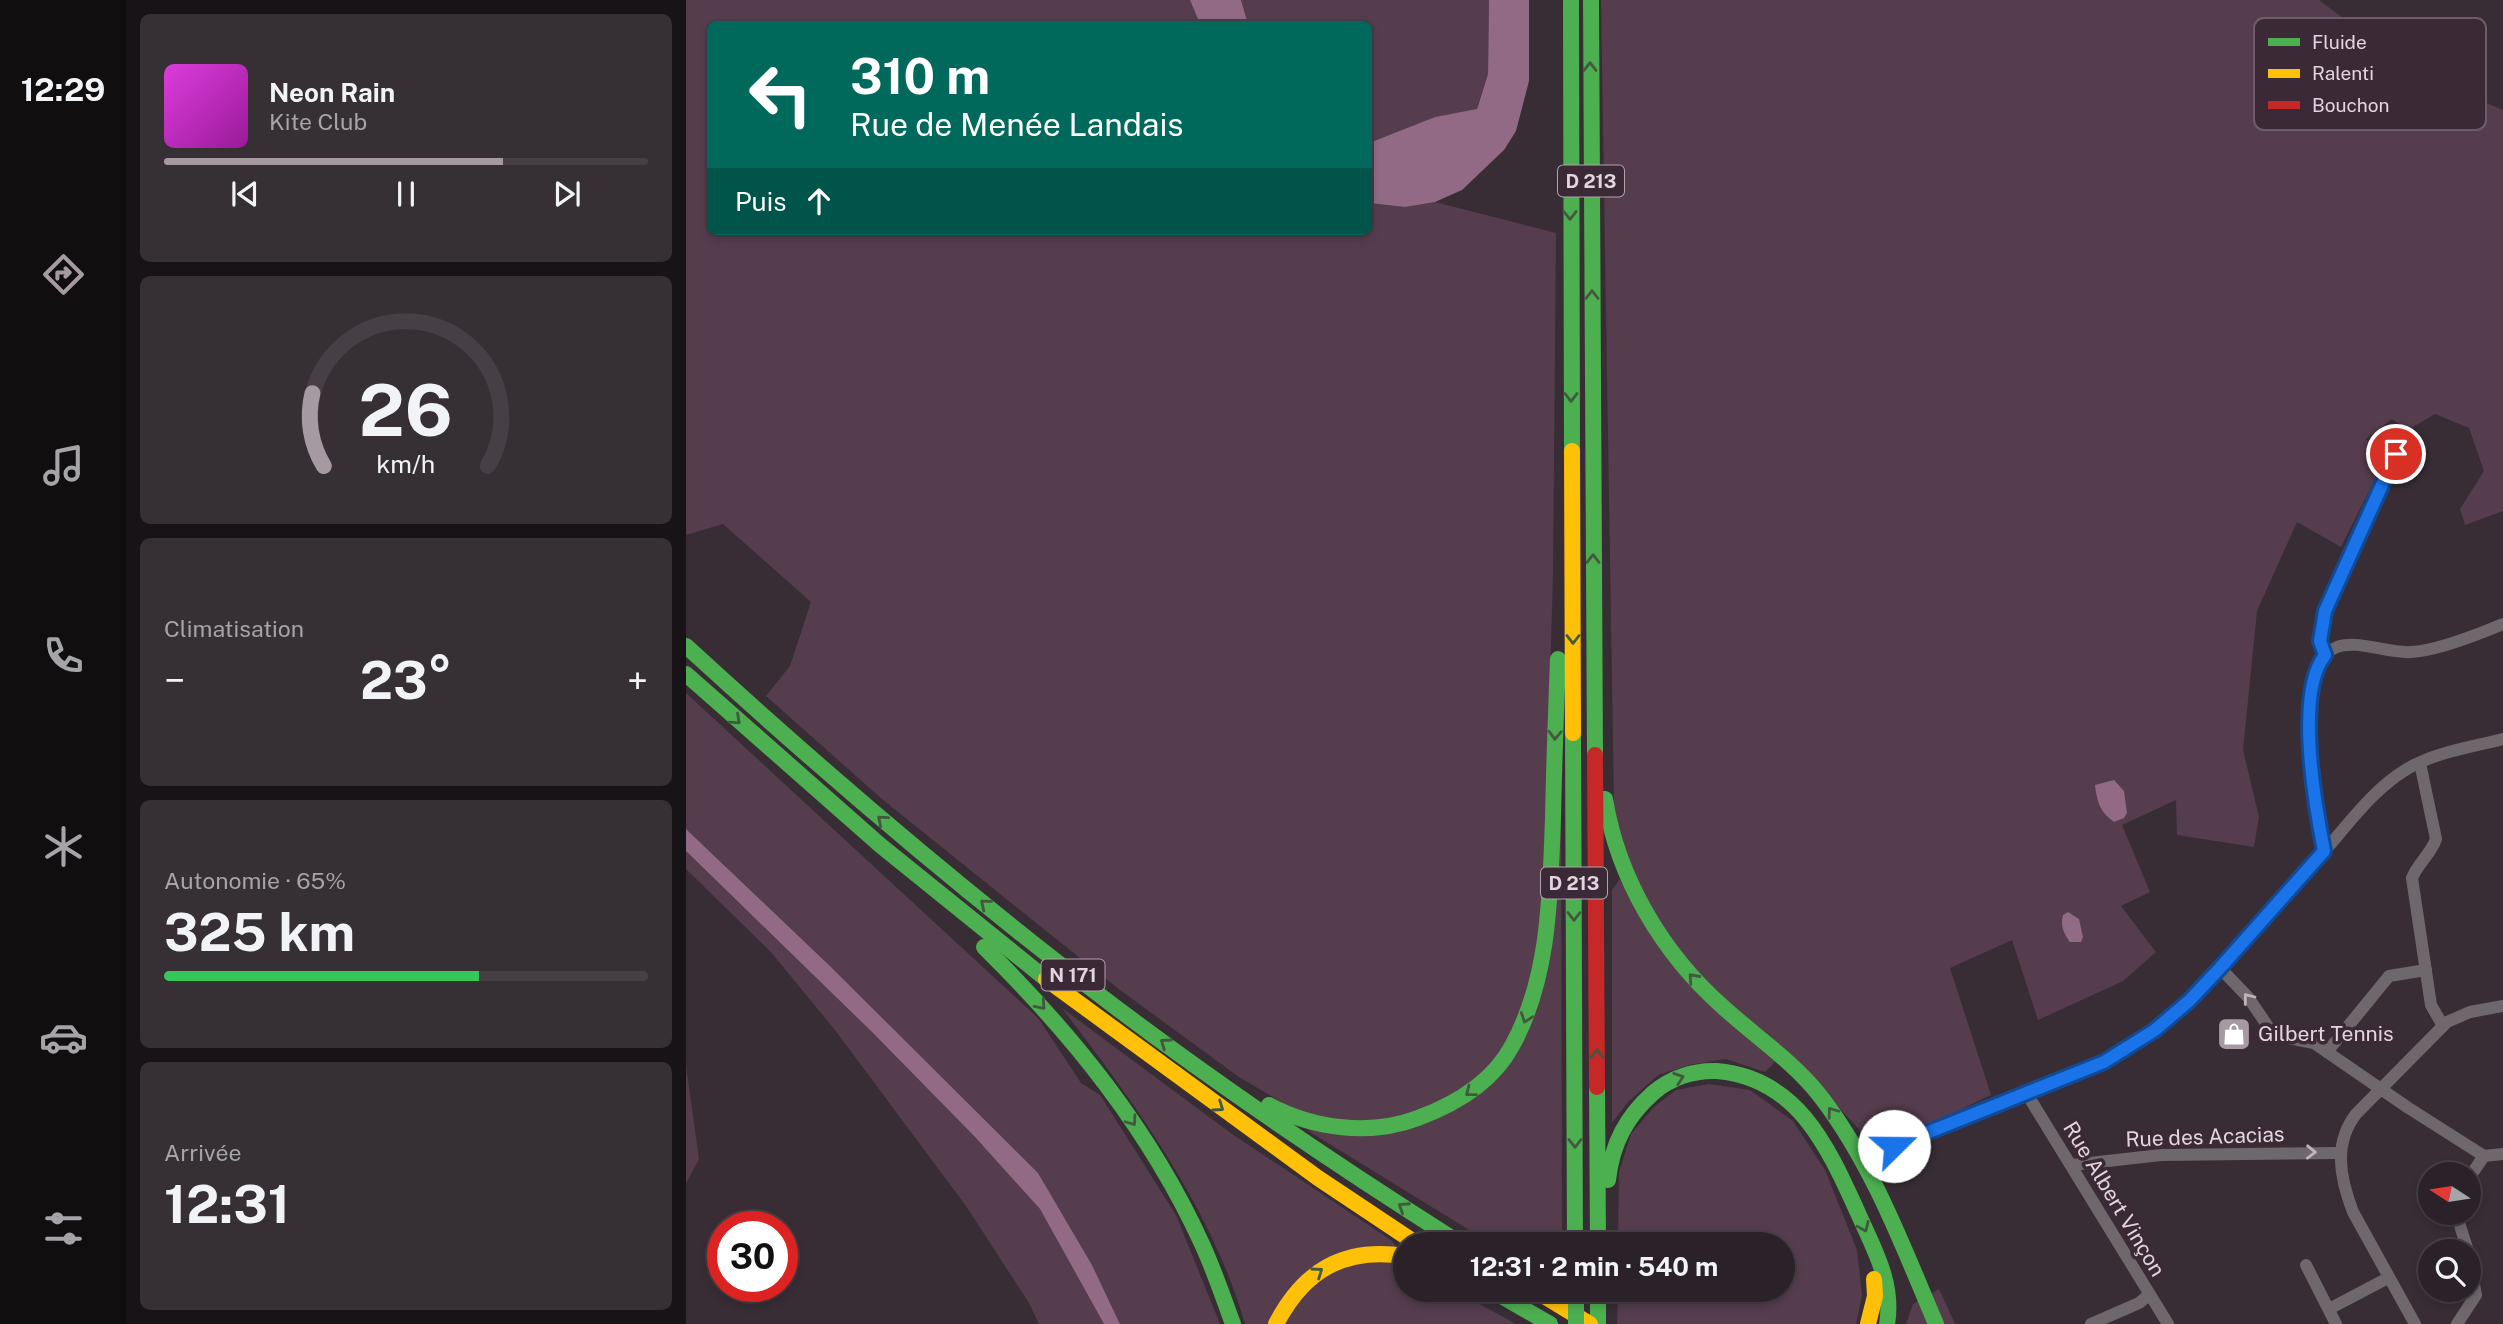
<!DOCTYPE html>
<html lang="fr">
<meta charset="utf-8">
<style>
body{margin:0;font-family:"Public Sans",sans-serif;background:#362f34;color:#f1f3f6;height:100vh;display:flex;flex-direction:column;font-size:26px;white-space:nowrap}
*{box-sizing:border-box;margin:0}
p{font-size:23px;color:#a5a4a8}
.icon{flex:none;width:38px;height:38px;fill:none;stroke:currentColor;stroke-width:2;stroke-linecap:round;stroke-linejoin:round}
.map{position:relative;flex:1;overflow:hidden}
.sheet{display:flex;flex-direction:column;gap:14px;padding:14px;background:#171316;width:560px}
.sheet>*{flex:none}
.top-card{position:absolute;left:21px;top:21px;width:665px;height:214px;border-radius:10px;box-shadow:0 4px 10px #0003,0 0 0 2px #463f45;background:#00695c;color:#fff;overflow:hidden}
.needle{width:46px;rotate:282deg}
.fabs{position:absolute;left:1732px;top:1162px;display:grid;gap:14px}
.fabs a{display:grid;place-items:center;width:63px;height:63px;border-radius:50%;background:#2a2228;box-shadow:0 4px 10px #0003,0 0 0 2px #463f45;font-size:35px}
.speed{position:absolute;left:21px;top:1211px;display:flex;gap:14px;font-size:35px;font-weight:700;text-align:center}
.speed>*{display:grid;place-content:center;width:91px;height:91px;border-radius:50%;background:#2a2228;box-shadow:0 4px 10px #0003,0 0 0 2px #463f45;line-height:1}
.speed .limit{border:10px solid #d22;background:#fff;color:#111}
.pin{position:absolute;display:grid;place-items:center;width:60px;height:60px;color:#fff;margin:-30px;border:4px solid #fff;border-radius:50%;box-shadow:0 2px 7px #0007}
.me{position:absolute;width:77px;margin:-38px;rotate:68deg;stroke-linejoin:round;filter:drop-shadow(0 0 5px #0008)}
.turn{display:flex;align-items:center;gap:24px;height:147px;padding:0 28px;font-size:32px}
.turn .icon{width:91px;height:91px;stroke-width:2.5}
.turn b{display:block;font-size:49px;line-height:60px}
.then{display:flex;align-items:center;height:66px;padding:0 28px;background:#0003;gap:14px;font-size:26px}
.big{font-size:52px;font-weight:700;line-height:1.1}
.sheet .widget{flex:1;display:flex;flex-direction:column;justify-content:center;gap:10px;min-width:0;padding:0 24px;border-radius:10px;background:#362f34}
.sheet .dial{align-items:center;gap:0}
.dial svg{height:182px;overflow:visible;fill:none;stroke:#463f45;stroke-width:7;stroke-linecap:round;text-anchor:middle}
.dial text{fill:#f1f3f6;stroke:none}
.song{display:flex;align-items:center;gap:21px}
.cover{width:84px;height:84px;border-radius:10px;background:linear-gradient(135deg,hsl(300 70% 55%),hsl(300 70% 35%))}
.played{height:7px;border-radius:4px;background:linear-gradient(90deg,#a69aa2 70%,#463f45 70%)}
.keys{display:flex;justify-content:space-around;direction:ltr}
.heat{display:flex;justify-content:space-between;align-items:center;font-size:38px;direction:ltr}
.charge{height:10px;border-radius:5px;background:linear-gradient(90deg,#34c759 65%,#463f45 0)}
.trip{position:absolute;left:707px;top:1232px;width:402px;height:70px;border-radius:35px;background:#2a2228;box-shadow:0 4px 10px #0003,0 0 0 2px #463f45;font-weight:700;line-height:70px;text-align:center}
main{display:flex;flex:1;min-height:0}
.menu{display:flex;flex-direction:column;width:126px;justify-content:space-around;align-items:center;background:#110e10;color:#a5a4a8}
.menu .icon{width:49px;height:49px}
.menu .on{color:#a69aa2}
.menu b{font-size:32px;color:#f1f3f6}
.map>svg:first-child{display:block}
.green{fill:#553d4d}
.water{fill:#926a85}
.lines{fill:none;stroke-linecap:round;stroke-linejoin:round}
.street{stroke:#6e686c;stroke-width:12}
.fast{stroke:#4caf50;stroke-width:16}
.slow{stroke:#ffc107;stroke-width:16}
.jam{stroke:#c62828;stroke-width:16}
.fast-bridge{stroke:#4caf50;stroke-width:16}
.oneway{stroke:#42583f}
.oneway2{stroke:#bfb4bb}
.route-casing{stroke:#114b97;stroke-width:18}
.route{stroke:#1a73e8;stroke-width:12}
.labels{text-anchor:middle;stroke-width:7;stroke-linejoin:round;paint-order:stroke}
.shield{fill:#3c2936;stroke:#b0a1ab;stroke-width:2}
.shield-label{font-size:19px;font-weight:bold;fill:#e2d5dd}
.poi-label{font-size:21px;fill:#e2d5dd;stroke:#3c2936;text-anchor:start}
.street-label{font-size:21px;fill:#e2d5dd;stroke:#3c2936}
.key{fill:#3c2936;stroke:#6e5d68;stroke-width:2}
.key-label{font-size:19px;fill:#e2d5dd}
</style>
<main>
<nav class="menu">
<b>12:29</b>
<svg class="icon on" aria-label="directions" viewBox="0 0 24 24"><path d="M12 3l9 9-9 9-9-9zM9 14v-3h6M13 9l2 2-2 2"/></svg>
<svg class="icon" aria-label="music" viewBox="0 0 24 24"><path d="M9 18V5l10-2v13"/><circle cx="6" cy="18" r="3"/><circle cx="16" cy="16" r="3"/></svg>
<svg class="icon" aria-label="phone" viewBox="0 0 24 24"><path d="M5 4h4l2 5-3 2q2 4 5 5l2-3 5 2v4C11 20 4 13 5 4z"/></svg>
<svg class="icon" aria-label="climate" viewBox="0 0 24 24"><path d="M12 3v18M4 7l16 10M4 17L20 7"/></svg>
<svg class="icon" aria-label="car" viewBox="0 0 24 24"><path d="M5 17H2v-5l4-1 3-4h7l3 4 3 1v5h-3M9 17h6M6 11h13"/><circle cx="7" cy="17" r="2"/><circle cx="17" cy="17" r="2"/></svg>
<svg class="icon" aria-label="filters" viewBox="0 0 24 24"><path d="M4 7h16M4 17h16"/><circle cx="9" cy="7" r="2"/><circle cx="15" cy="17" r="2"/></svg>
</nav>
<section class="sheet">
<div class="widget">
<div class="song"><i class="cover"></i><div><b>Neon Rain</b><p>Kite Club</p></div></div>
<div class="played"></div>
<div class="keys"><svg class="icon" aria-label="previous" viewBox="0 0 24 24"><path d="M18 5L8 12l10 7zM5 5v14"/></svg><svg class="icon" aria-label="pause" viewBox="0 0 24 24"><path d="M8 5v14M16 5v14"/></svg><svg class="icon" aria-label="next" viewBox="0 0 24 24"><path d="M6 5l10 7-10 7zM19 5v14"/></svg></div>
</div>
<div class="widget dial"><svg viewBox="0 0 100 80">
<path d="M14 69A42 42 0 1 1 86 69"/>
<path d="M14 69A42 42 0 0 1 9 37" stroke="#a69aa2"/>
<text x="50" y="56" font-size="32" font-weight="700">26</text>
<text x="50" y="72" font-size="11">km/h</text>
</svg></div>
<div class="widget"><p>Climatisation</p>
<div class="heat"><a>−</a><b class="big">23°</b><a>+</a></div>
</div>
<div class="widget"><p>Autonomie · 65%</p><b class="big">325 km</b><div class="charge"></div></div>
<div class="widget"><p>Arrivée</p><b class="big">12:31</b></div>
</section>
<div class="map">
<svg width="1817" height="1324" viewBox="0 0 1817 1324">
<rect width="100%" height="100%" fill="#382d35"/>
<g class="green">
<polygon points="0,0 504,0 514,24 24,24 24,231 682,231 683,203 719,207 749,202 870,233 867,574 860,813 875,810 876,1244 806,1244 624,1132 597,1103 553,1077 434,990 329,906 196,799 80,696 104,666 125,602 37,524 0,535"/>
<polygon points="555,0 803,0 802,74 790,110 749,117 683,143 682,24 562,24"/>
<polygon points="915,0 1633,0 1733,75 1817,110 1817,511 1779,525 1774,509 1798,471 1783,428 1749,414 1722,430 1706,419 1680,439 1699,459 1655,547 1611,522 1571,611 1557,750 1573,817 1568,847 1491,835 1490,800 1436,825 1464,892 1435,906 1470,952 1437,981 1352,1020 1326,940 1264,968 1305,1095 1189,1150 1170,1126 1100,1051 1079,1072 1040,1059 1003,1065 972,1075 942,1102 926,1123 926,890 936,876 928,805"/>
<polygon points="0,693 352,1018 395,1083 414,1095 490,1215 534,1324 434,1324 406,1265 352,1173 145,967 0,829"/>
<polygon points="0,851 187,1033 289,1137 354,1209 418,1324 353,1324 343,1303 280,1206 149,1030 84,951 0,869"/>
<path d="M376,1008L546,1134L705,1240L719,1259V1290H768L830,1324H559C525,1206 449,1104 376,1008Z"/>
<polygon points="0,1066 13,1159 0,1183"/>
<polygon points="1023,1084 1064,1090 1107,1121 1139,1170 1171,1250 1176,1296 1170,1324 931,1324 932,1290 1097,1290 1097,1244 932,1244 933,1172 945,1134 968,1107 990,1090"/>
<polygon points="1253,1289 1269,1324 1220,1324 1227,1304"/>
</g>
<g class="water">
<polygon points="504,0 555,0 562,24 514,24"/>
<polygon points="803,0 843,0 843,81 830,131 818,150 776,190 749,202 719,207 683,203 683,143 749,117 791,109 802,74"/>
<path d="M1428,780L1438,791L1441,813L1438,818L1428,822C1414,812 1411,802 1409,785Z"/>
<polygon points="0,829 145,967 352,1173 406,1265 434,1324 418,1324 354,1209 289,1137 187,1033 0,851"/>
<path d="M1382,912L1393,919L1397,937L1395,942H1384C1378,934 1374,926 1377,915Z"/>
</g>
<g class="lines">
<g class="street">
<polyline points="1638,655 1634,641 1638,611 1710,454 1707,440"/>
<path d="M1734,763L1750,839C1745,854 1732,863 1726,878L1745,1005L1757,1026"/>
<path d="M1638,851C1630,808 1612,704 1631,665C1634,658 1643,650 1651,647C1671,639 1703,654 1725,652C1750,651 1793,634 1817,624"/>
<polyline points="1534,968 1562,997 1583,1028 1597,1037 1628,1043 1721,1107 1798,1156 1817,1154"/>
<polyline points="1641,1052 1703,976 1740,970"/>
<polyline points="1341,1094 1482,1324"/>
<path d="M1208,1146L1323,1099C1344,1094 1363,1086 1382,1077C1413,1064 1444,1050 1471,1029C1533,980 1582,914 1635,855C1661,826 1687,789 1721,769C1749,752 1786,747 1817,739"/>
<polyline points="1386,1165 1475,1155 1654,1153"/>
<polyline points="1783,1178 1798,1156"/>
<polyline points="1770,1213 1782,1251"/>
<polyline points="1620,1265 1650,1324"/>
<polyline points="1643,1309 1702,1278"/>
<polyline points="1405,1324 1453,1303 1463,1295"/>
<path d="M1729,1324L1667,1212C1654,1178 1647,1144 1670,1114L1761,1022L1784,1012L1817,1006"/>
<polyline points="1771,1324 1790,1295 1783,1257"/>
</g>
<g class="fast">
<polyline points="885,0 886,451"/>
<polyline points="905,0 909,755"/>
<path d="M0,646C120,756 243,862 371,962C500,1064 636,1156 775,1244"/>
<polyline points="0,674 194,845 360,979"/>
<polyline points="887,733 889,1244"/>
<path d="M919,799C932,879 977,954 1037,1007C1070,1037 1108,1062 1135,1097C1187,1165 1217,1247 1250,1324"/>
<path d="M298,947C386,1034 464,1130 516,1244C528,1270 537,1297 547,1324"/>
<polyline points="911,1087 912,1244"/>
<path d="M583,1105C627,1129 685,1136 732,1118C770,1104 806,1083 826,1046C864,977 864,895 867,818C868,765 870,712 872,659"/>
<path d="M922,1180C926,1144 940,1117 967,1093C984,1078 1008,1070 1031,1071C1112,1078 1142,1147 1172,1213C1188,1249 1208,1283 1201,1324"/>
<polyline points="805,1290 864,1324"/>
<polyline points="912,1290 912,1324"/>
</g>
<g class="slow">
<polyline points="886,451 887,733"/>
<polyline points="360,979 632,1178 731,1244"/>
<polyline points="848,1290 904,1324"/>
<path d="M590,1324C618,1270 658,1247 719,1256"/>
<polyline points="1182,1324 1189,1296 1188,1279"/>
</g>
<polyline class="jam" points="909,755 911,1087"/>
<polyline class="fast-bridge" points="890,1290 890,1324"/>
</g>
<defs><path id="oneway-chevron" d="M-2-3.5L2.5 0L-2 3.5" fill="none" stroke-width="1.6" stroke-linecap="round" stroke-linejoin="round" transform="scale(1.75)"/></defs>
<g class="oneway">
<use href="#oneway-chevron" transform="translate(904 67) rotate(-90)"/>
<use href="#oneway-chevron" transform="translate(884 215) rotate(90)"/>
<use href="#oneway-chevron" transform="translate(906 295) rotate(-90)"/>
<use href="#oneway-chevron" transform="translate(885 397) rotate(90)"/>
<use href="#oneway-chevron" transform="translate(907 559) rotate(-90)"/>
<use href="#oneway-chevron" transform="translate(887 639) rotate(90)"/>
<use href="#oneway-chevron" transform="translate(50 720) rotate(42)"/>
<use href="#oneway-chevron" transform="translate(869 735) rotate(92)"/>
<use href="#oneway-chevron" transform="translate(196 820) rotate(-139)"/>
<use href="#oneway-chevron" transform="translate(299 904) rotate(-141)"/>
<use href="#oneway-chevron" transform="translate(888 916) rotate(90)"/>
<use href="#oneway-chevron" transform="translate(1007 978) rotate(-132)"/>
<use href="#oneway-chevron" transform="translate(355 1005) rotate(49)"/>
<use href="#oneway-chevron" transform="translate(840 1018) rotate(109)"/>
<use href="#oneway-chevron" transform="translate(479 1043) rotate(-145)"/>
<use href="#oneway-chevron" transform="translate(911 1054) rotate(-90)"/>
<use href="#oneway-chevron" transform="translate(993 1078) rotate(-19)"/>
<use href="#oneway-chevron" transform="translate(784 1092) rotate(142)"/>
<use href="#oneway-chevron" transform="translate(533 1107) rotate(35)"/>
<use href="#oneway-chevron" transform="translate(1146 1112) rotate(-126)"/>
<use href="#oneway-chevron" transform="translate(446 1121) rotate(54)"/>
<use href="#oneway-chevron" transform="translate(889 1143) rotate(90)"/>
<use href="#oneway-chevron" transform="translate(717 1207) rotate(-147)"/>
<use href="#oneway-chevron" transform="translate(1178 1227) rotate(66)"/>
<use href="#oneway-chevron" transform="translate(632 1272) rotate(-35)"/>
</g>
<g class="oneway2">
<use href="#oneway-chevron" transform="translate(1562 998) rotate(-128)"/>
<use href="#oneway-chevron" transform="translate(1625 1152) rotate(1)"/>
</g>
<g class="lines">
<g class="route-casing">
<path id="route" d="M1208,1146L1418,1062L1469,1030L1504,1000L1534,968L1638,851C1629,805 1609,693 1639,655L1634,641L1639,611L1710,454"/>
</g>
<use href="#route" class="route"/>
</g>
<defs>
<g id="shop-square" transform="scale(1.75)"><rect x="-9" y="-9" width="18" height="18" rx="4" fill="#a69aa2" stroke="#3c2936"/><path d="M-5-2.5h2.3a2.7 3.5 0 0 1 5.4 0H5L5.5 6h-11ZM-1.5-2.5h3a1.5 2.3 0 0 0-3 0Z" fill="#fff"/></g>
</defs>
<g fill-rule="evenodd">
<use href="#shop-square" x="1548" y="1034"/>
</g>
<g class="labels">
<g class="shield">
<rect x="872" y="165.5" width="66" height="31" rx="5"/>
<rect x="855" y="867.5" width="66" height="31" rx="5"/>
<rect x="355.5" y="959.5" width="63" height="31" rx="5"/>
</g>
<g class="shield-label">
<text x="905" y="188">D 213</text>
<text x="888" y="890">D 213</text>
<text x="387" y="982">N 171</text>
</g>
<g class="poi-label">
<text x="1572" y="1041">Gilbert Tennis</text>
</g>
<g class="street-label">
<text transform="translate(1519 1137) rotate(-2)" y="7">Rue des Acacias</text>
<text transform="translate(1428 1199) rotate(59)" y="7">Rue Albert Vinçon</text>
</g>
</g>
<rect x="1568" y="18" width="232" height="112" rx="10" class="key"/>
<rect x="1582" y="38" width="32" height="8" fill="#4caf50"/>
<rect x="1582" y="69" width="32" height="9" fill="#ffc107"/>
<rect x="1582" y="101" width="32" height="8" fill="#c62828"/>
<g class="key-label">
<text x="1626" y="49">Fluide</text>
<text x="1626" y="80">Ralenti</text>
<text x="1626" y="112">Bouchon</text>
</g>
</svg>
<div class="fabs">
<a><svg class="needle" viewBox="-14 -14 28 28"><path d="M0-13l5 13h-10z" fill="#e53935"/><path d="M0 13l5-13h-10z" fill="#a5a4a8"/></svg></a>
<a><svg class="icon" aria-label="search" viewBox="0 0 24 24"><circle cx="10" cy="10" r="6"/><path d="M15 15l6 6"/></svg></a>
</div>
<div class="speed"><div class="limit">30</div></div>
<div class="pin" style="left:1710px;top:454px;background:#d93025"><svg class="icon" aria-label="arrive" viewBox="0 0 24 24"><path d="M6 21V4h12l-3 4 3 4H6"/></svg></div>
<svg class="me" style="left:1208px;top:1146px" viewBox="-20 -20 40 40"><circle r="19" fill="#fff"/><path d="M0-13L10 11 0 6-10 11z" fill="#1a73e8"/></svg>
<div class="trip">12:31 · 2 min · 540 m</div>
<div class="top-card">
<div class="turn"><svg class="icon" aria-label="left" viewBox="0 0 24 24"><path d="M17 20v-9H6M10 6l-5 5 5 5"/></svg><div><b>310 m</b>Rue de Menée Landais</div></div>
<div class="then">Puis<svg class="icon" aria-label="ahead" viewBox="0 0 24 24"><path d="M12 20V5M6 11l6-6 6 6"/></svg></div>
</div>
</div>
</main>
